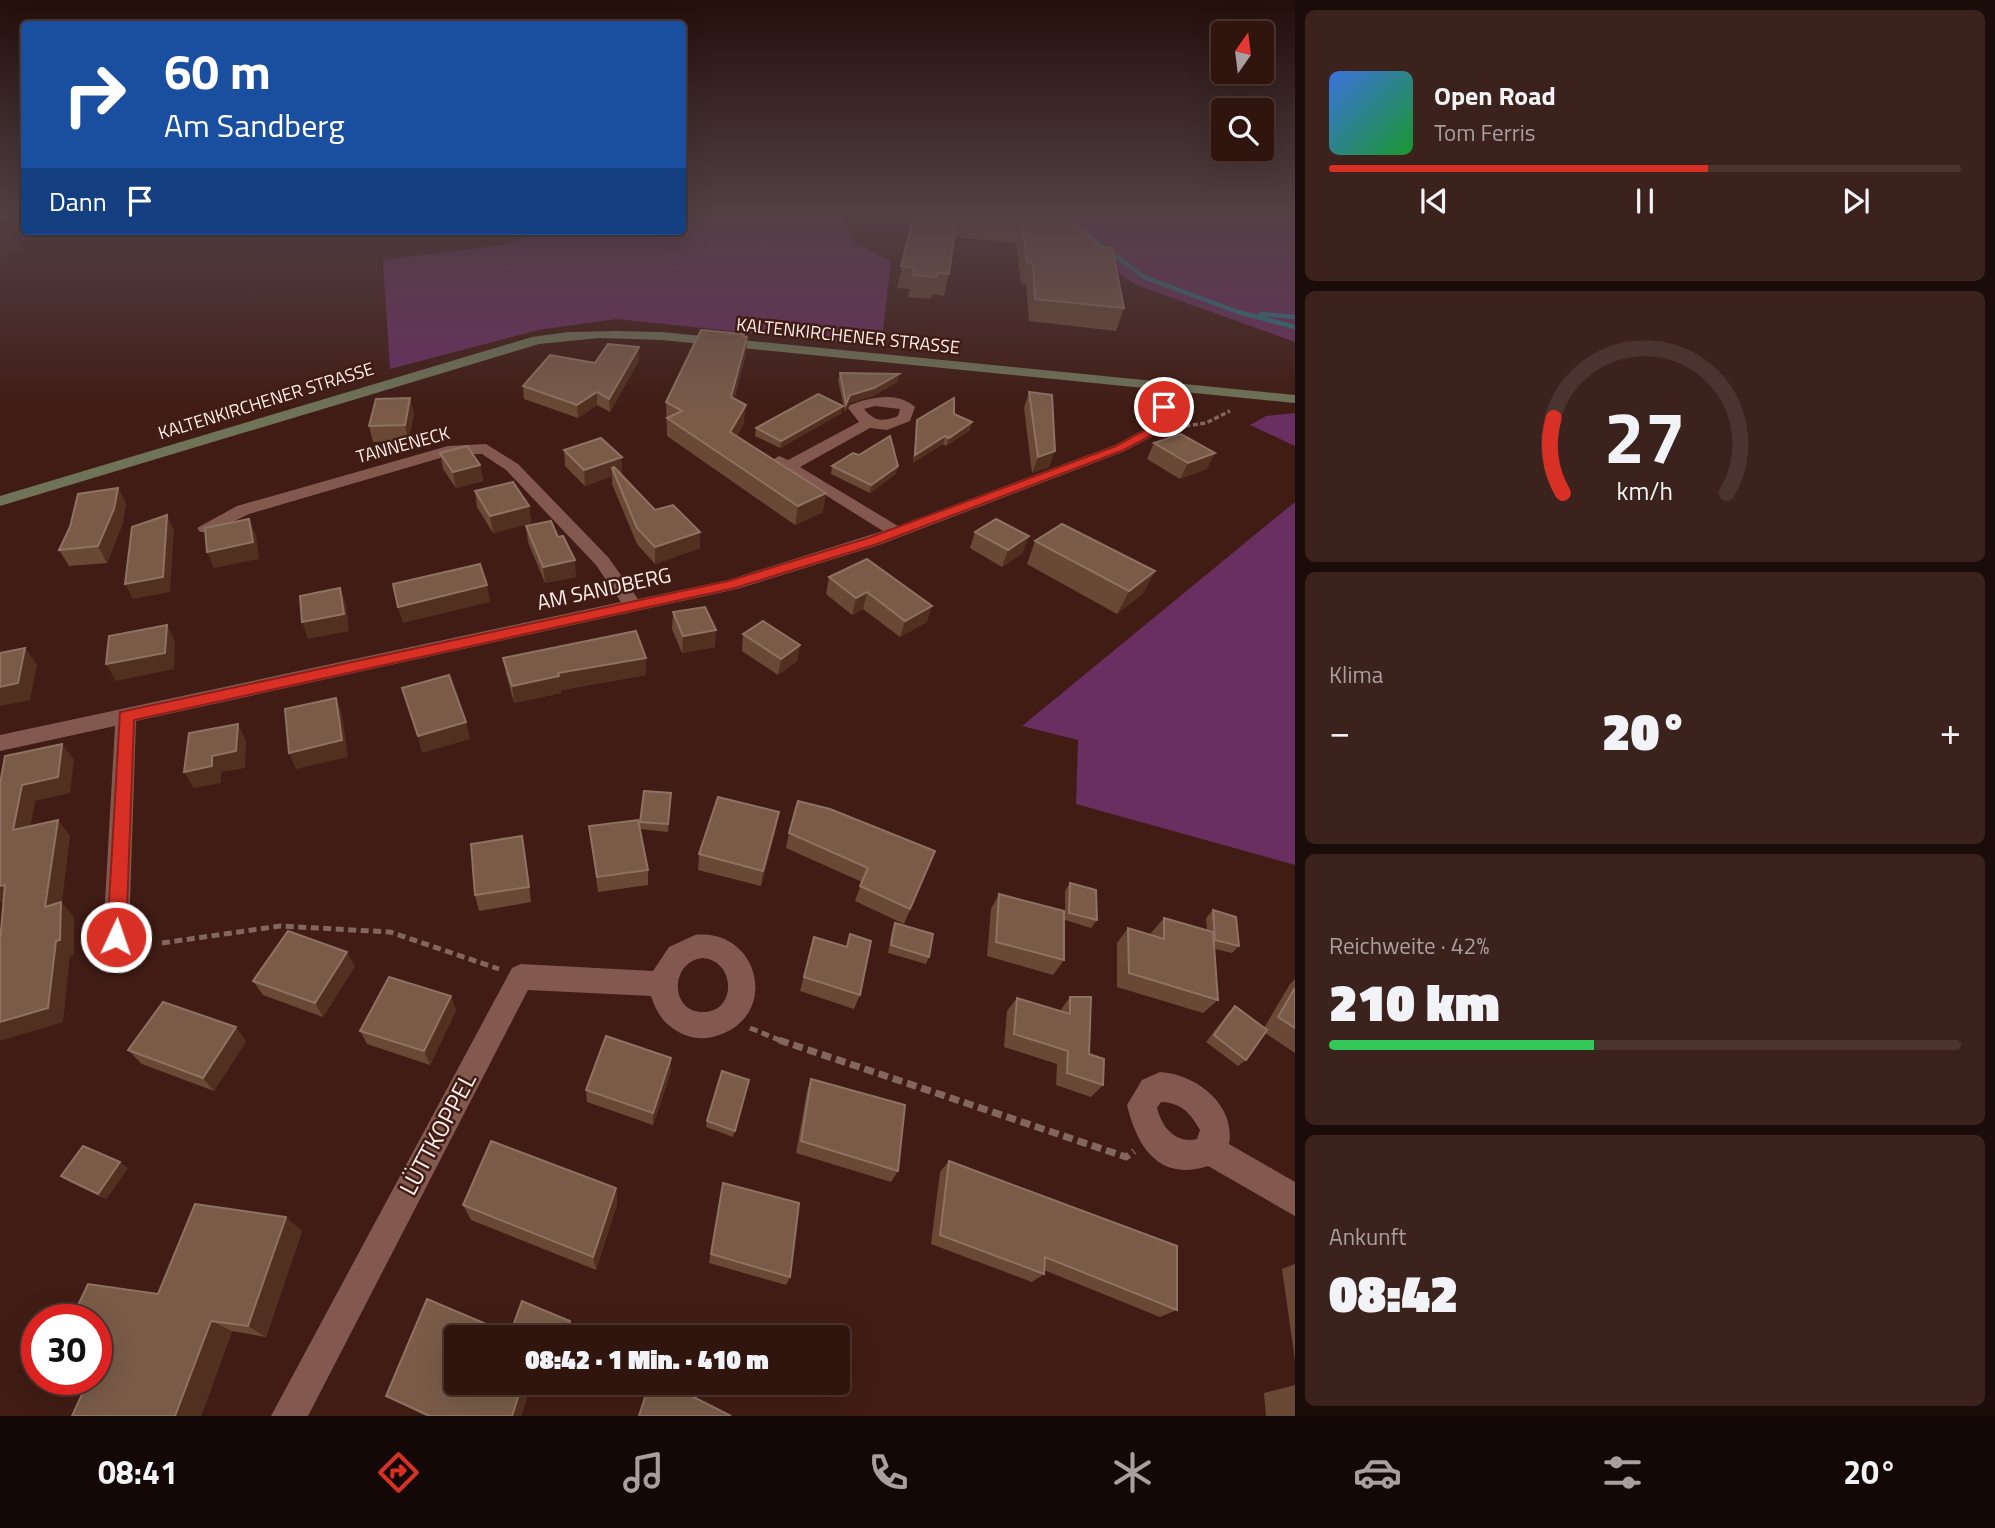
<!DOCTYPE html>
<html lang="de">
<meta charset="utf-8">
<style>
body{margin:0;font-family:"Titillium Web",sans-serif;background:#3c221d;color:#f1f3f6;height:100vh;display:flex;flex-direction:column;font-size:26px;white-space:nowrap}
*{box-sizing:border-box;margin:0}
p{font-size:23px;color:#a89f9e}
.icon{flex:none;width:38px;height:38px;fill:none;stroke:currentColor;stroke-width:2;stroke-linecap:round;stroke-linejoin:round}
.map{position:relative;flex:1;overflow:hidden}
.drawer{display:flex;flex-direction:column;gap:10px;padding:10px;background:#1a0c08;width:700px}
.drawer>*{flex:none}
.top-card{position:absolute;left:21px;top:21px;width:665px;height:214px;border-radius:7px;box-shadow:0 7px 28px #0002,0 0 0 2px #4b342f;background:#1a4fa0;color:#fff;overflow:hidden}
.needle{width:46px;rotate:14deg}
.buttons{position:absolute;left:1211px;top:21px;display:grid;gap:14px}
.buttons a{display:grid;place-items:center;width:63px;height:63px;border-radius:7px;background:#30150f;box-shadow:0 7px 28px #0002,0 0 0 2px #4b342f;font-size:35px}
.speed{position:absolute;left:21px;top:1304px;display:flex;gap:14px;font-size:35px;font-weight:700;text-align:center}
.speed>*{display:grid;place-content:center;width:91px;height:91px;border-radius:50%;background:#30150f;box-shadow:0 7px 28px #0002,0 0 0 2px #4b342f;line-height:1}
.speed .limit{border:10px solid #d22;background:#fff;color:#111}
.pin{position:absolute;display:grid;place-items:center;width:60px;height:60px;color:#fff;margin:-30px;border:4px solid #fff;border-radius:50%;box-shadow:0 2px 7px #0007}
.me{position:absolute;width:77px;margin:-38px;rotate:3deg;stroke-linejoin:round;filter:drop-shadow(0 0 5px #0008)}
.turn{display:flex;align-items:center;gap:24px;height:147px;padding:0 28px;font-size:32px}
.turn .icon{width:91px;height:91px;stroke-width:2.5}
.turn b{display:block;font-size:49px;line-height:60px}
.then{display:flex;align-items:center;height:66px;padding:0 28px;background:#0003;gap:14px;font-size:26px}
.big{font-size:52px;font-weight:800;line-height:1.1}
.drawer .card{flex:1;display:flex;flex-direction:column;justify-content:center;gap:10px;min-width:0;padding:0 24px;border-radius:10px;background:#3c221d}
.drawer .dial{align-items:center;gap:0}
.dial svg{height:182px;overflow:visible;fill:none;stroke:#4b342f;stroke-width:7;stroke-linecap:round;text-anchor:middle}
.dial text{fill:#f1f3f6;stroke:none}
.song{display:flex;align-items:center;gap:21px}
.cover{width:84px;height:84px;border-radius:10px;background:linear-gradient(135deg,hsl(220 70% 55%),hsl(130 70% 35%))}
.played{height:7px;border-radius:4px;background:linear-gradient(90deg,#d93025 60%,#4b342f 60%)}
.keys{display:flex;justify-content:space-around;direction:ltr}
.heat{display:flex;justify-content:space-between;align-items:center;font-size:38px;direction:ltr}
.charge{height:10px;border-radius:5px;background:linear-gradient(90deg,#34c759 42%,#4b342f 0)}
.trip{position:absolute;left:444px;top:1325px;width:406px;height:70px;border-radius:7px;background:#30150f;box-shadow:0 7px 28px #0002,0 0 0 2px #4b342f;font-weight:800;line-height:70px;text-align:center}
.menu{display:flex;height:112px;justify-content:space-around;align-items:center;background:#130806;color:#a89f9e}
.menu .icon{width:49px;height:49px}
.menu .active{color:#d93025}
.menu b{font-size:32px;color:#f1f3f6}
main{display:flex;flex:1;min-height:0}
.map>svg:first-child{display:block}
.green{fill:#692f60}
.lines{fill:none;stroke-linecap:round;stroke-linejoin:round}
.stream{stroke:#2c7787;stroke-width:4.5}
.path-far2{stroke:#836660;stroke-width:3.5;stroke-dasharray:5 2.5;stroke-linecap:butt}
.path-far1{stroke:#836660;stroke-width:5;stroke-dasharray:8 4.5;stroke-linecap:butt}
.path{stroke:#836660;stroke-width:7;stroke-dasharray:10 5;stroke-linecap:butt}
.street{fill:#83594f;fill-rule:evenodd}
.secondary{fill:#6f7358;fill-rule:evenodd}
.wall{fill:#694935}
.shaded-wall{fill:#52301f}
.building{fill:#795b48;stroke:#8e7262;stroke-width:2}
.route{fill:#d93025;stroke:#8d1f18;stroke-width:2}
.labels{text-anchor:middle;stroke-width:5;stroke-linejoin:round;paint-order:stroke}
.far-street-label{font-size:18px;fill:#feefeb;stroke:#401c14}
.street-label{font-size:21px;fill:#feefeb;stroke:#401c14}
.near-street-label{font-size:24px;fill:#feefeb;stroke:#401c14}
</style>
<main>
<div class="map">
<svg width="1295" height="1416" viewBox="0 0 1295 1416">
<rect width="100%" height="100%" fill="#401c14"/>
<g class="green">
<polygon points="683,212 843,212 855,243 891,261 881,347 617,319 538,330 390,369 383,260 502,245 544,231 682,231"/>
<polygon points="1034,212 1295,212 1295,342 1134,284"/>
<polygon points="1295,413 1295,446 1250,425 1266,416"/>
<polygon points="1295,502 1295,865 1076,804 1078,740 1022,726"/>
</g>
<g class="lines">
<g class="stream">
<polyline points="1083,232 1144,277 1238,312 1295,327"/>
<polyline points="1260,314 1295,317"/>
</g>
<polyline class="path-far2" points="1178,427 1206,423 1230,411"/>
<g class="path-far1">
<polyline points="162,943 280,926 390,932 499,969"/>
<polyline points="750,1028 784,1042"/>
</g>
<polyline class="path" points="779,1040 1126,1157 1134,1151"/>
<g class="street">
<path d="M1170,384L1177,388L1164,430L1125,451L879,545L737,589L136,721L129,931L146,939L150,947L146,955L137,959L107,945L103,937L115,726L0,751V735L621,602L596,565L506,470L482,454H454L249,514L212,532H200L197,528L237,506L448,446L486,444L518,464L608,557L638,599L728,580L883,531L771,461L779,456L788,460L859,422L848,408L850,405C870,397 898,391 915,407L910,421L887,430L870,428L800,467L898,526L1115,445L1152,425L1163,388ZM875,406L900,409L898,416C883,422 875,422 864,409Z"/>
<path d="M695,935C757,928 780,1011 722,1034C709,1039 698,1040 685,1035C666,1027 657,1015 651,996L528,990L308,1416H271L512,968L521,964L653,971L669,947ZM703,958C736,961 737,1012 703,1012C669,1012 670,961 703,958Z"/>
<path d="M1160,1072C1196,1074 1236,1105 1229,1144L1295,1182V1216L1208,1166C1159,1182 1137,1147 1127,1105L1142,1080ZM1161,1102C1182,1103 1190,1113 1200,1130L1197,1139C1175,1144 1162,1127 1157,1108Z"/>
</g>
<polygon class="secondary" points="615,331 662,332 1295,395 1295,403 662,340 599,338 539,344 0,506 0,496 532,337 568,332"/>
</g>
<g class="wall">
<polygon points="915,212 1060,212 1124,308 1116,331 1029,321 1026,284 1021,284 1016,243 954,237 949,274 944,296 932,294 931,299 908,297 910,289 897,288"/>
<polygon points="744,337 747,337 746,354 734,399 744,423 737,436 823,512 795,525 667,436 666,402"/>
<polygon points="639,360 610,412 597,405 578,418 524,399 523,386 595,363"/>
<polygon points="840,373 899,374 897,382 873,396 849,403 845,412 838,380"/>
<polygon points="1029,392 1049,467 1032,473 1024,408"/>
<polygon points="842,413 780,448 755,436 756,428"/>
<polygon points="414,414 408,440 373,442 369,426"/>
<polygon points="954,414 970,430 946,446 943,444 913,463 916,428 917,420"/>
<polygon points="1154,443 1207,469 1180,479 1147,459"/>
<polygon points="564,450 622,473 620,474 655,510 700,532 700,548 655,564 637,544 612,484 612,476 585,486 565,466"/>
<polygon points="440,453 480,465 483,481 456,488 443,469"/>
<polygon points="832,466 896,474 870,493 831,474"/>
<polygon points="118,488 126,504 122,525 107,563 69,566 59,550 70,527"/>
<polygon points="475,491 529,506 531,523 493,533 477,507"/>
<polygon points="526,526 576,577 545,583 528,542"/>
<polygon points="975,532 1023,553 1002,567 970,548"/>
<polygon points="1035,541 1155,571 1143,593 1117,614 1027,564"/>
<polygon points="867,559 927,622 900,637 863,609 852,615 826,594 829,577"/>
<polygon points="673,612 715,647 682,653 672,629"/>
<polygon points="743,634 800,645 797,661 778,675 742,651"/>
<polygon points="503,658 646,658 646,675 561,690 561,693 514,703 506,674"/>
<polygon points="670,801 668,832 640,829 640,822"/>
<polygon points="779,812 776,828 761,886 698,870 699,854"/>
<polygon points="589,826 648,870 648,885 598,892"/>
<polygon points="789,833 935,851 904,924 855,901 862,882 786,848"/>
<polygon points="525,852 531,902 479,911 475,895"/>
<polygon points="1070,883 1097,920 1091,928 1065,920 1065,891"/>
<polygon points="999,894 1064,960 1053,975 987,956 991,909"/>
<polygon points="1213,910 1239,946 1232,953 1215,949 1218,1000 1203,1013 1117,987 1117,943 1128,928 1151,935 1151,933 1164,918 1207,930 1206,918"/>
<polygon points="895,923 929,957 926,964 888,953 892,930"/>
<polygon points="850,934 860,995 854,1009 800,991 814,937 846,947"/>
<polygon points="355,966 323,1017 263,995 253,981"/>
<polygon points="1295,979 1295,1053 1265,1033 1246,1060 1238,1066 1206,1042 1228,1013 1235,1006 1264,1028 1290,984"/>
<polygon points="1070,997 1089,1054 1103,1085 1091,1097 1056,1085 1057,1064 1004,1047 1007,1011 1017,998 1060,1011"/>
<polygon points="456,1010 430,1065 367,1044 360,1031"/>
<polygon points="246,1041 214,1091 142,1064 128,1050"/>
<polygon points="671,1058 671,1071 653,1125 587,1102 586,1090"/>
<polygon points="811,1079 898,1171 891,1182 796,1153 807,1091"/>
<polygon points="749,1080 733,1137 706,1127 707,1121"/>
<polygon points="949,1161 1177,1310 1160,1317 1044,1270 1044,1274 1032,1282 931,1244 940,1172"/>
<polygon points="128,1168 106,1199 70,1182 61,1176"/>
<polygon points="723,1183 790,1277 786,1285 709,1263"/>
<polygon points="616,1188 617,1204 596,1270 471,1220 463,1205"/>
<polygon points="302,1231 266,1337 232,1331 201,1416 72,1416 158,1294"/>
<polygon points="1295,1264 1295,1360 1282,1269"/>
<polygon points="427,1299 510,1334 522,1301 570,1321 574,1332 572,1337 457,1337 457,1382 532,1382 521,1416 426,1416 399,1403 386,1396"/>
<polygon points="1295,1385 1295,1416 1266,1416 1264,1393"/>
</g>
<g class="shaded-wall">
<polygon points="747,337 746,354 729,415 731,397"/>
<polygon points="639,347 639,360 610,412 609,399"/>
<polygon points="899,374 897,382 873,396 849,403 845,412 846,404 850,395"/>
<polygon points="597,392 597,405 578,418 577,405"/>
<polygon points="410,398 414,414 408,440 405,425"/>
<polygon points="746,405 744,423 729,450 730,432"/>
<polygon points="843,406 842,413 780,448 781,441"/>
<polygon points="972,422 970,430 946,446 949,438"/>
<polygon points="945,436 943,444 913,463 915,455"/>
<polygon points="1055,451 1049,467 1032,473 1038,457"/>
<polygon points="1215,453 1207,469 1180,479 1188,463"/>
<polygon points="622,457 622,473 615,476 612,468 612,476 585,486 584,470"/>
<polygon points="480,465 483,481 456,488 453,472"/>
<polygon points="898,466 896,474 870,493 871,485"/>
<polygon points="118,488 126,504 122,525 107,563 98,546"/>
<polygon points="826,493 823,512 795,525 798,506"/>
<polygon points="529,506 531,523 493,533 490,516"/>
<polygon points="167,515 174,530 170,592 133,599 125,584"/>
<polygon points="249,519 256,535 259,559 214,568 207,552"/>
<polygon points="700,532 700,548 655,564 655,547"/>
<polygon points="1029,536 1023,553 1002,567 1008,550"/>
<polygon points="575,560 576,577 545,583 543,567"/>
<polygon points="1155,571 1143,593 1117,614 1129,591"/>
<polygon points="487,585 490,602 403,623 398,607"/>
<polygon points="340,588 346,605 349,631 308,639 302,622"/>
<polygon points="867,592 863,609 852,615 856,598"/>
<polygon points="932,606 927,622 900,637 905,621"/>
<polygon points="167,625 175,641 174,669 116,681 106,664"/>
<polygon points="716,630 715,647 682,653 683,636"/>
<polygon points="800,645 797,661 778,675 781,659"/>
<polygon points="25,648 37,665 30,700 0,706 0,687"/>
<polygon points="646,658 646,675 561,690 561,693 514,703 512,686 558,673"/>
<polygon points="336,698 342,714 348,757 296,769 289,753"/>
<polygon points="466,722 470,739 422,753 418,736"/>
<polygon points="238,724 246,741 245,768 221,772 221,783 194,788 184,772 212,756"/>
<polygon points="62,744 74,760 70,793 35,801 27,846 13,830 22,785"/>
<polygon points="779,812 776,828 761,886 763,871"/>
<polygon points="58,820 70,836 62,903 74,917 74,955 70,956 63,1022 0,1041 0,1022 56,941 45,907"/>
<polygon points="522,836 525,852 531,902 529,887"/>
<polygon points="5,885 3,904 0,901 0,886"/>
<polygon points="347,952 355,966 323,1017 315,1003"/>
<polygon points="451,996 456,1010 430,1065 424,1051"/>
<polygon points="236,1027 246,1041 214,1091 203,1078"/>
<polygon points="671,1058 671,1071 653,1125 653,1113"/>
<polygon points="120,1162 128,1168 106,1199 98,1194"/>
<polygon points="616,1188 617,1204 596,1270 593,1257"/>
<polygon points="286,1217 302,1231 266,1337 248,1326"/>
<polygon points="211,1321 232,1331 201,1416 175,1416"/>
<polygon points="570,1321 574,1332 572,1337 565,1337"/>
<polygon points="523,1382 532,1382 521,1416 512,1416"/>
</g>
<g class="building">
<polygon points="915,212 1060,212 1102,248 1112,248 1124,308 1035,299 1033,263 1027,262 1022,223 957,216 949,274 937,273 936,277 913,275 914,268 901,266"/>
<polygon points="701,330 744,334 743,336 747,337 731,397 746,405 730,432 826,493 798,506 667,418 682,411 666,402"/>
<polygon points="608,344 639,347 609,399 597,392 577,405 523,386 550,355 595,363"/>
<polygon points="840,373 899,374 874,388 850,395 846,404"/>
<polygon points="1029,392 1052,395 1055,451 1038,457"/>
<polygon points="818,394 843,406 781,441 756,428"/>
<polygon points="410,398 405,425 369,426 376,399"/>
<polygon points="954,398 954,414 972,422 949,438 945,436 915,455 917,420"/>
<polygon points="1181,434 1215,453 1188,463 1154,443"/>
<polygon points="890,436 898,466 871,485 832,466 853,453 859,455"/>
<polygon points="601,438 622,457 584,470 564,450"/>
<polygon points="467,446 480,465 453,472 440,453"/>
<polygon points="614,467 655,510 673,505 700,532 655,547 637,528 612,468"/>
<polygon points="513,482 529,506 490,516 475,491"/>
<polygon points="118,488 114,509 98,546 59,550 70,527 78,494"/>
<polygon points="167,515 163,577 125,584 132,527"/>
<polygon points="249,519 253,542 207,552 205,528"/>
<polygon points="996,519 1029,536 1008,550 975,532"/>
<polygon points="551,521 558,537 563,536 575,560 543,567 526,526"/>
<polygon points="1062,524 1155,571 1129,591 1035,541"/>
<polygon points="867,559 932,606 905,621 867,592 856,598 829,577"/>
<polygon points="480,564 487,585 398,607 393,584"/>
<polygon points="340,588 344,614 302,622 300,596"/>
<polygon points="705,607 716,630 683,636 673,612"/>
<polygon points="763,621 800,645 781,659 743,634"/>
<polygon points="167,625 165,653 106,664 109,636"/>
<polygon points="636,631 646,658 558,673 559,676 512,686 503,658"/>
<polygon points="25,648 18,683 0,687 0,653"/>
<polygon points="449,675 466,722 418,736 402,688"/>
<polygon points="336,698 342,740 289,753 285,709"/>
<polygon points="238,724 236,751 212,756 212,766 184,772 189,733"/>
<polygon points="62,744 58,777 22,785 13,830 58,820 45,907 61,902 60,940 56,941 48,1008 0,1022 0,942 5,885 0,886 0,784 5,756"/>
<polygon points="644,791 671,793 668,824 640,822"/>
<polygon points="718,797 779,812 763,871 699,854"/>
<polygon points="798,801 830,809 935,851 910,909 860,886 868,868 789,833"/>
<polygon points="638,820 648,870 597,877 589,826"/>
<polygon points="522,836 529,887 475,895 471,844"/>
<polygon points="1070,883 1096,890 1097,920 1069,913"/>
<polygon points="999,894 1064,911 1064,960 996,942"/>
<polygon points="1213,910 1236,917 1239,946 1215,940"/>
<polygon points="1164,918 1213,932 1218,1000 1129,973 1128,928 1164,939"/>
<polygon points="895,923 933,934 929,957 891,945"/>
<polygon points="288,931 347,952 315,1003 253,981"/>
<polygon points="850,934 871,941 860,995 804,977 814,937 847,947"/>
<polygon points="389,977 451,996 424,1051 360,1031"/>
<polygon points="1295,988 1295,1028 1278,1017"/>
<polygon points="1070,997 1091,997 1089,1054 1104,1059 1103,1085 1067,1073 1068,1051 1014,1034 1017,998 1070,1014"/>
<polygon points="163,1002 236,1027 203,1078 128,1050"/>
<polygon points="1235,1006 1267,1030 1246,1060 1214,1035"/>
<polygon points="606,1036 671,1058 653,1113 586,1090"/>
<polygon points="722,1071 749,1080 735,1131 707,1121"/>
<polygon points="811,1079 905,1105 898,1171 801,1141"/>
<polygon points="491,1141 616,1188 593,1257 463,1205"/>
<polygon points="83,1146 120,1162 98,1194 61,1176"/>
<polygon points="949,1161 1177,1246 1177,1310 1045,1257 1044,1274 940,1235"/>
<polygon points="723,1183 799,1203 790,1277 711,1254"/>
<polygon points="195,1204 286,1217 248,1326 211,1321 175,1416 72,1416 89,1379 96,1379 96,1320 71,1320 88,1284 158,1294"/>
<polygon points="427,1299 510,1334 522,1301 570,1321 565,1337 457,1337 457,1382 523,1382 512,1416 430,1416 386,1396"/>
<polygon points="650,1382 664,1382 731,1416 639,1416"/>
</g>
<linearGradient id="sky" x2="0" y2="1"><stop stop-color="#230f0b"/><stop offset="0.52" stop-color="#534045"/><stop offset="1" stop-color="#534045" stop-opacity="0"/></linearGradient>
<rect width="1295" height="411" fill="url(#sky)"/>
<polygon class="route" points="1164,404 1170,407 1163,429 1124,450 877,544 735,588 134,720 126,937 123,943 116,946 109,943 107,937 120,712 728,581 868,538 1116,446 1154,425 1159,407"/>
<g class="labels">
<g class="far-street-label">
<text transform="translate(848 336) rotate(6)" y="6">KALTENKIRCHENER STRASSE</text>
<text transform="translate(266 401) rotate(-17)" y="6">KALTENKIRCHENER STRASSE</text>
<text transform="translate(403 445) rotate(-15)" y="6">TANNENECK</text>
</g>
<g class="street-label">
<text transform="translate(604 589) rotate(-12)" y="7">AM SANDBERG</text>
</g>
<g class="near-street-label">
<text transform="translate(438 1134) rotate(-62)" y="8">LÜTTKOPPEL</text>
</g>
</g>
</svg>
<div class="buttons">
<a><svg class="needle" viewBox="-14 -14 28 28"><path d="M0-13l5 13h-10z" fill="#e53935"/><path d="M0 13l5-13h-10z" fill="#a89f9e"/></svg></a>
<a><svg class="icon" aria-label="search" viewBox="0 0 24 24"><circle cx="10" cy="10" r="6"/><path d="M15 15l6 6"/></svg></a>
</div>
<div class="speed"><div class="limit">30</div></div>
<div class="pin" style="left:1164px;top:407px;background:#d93025"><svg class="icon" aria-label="arrive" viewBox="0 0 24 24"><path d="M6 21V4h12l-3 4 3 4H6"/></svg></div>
<svg class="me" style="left:116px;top:937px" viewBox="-20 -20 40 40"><circle r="17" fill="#d93025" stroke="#fff" stroke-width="3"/><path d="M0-11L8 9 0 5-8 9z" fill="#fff"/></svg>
<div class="trip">08:42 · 1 Min. · 410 m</div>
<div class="top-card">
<div class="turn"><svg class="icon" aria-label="right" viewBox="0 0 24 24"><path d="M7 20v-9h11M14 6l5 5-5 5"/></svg><div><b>60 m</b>Am Sandberg</div></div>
<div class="then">Dann<svg class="icon" aria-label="arrive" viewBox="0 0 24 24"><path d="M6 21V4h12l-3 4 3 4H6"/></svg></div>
</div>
</div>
<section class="drawer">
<div class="card">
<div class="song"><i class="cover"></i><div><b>Open Road</b><p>Tom Ferris</p></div></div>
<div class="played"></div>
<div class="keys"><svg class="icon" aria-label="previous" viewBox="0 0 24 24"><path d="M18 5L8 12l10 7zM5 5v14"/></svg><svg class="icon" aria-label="pause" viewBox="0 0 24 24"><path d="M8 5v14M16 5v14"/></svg><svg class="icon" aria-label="next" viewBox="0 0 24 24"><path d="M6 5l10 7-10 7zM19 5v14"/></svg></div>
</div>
<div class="card dial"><svg viewBox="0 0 100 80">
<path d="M14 69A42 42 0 1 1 86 69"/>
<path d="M14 69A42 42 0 0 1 10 36" stroke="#d93025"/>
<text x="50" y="56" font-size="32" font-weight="700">27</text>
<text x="50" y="72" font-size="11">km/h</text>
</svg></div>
<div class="card"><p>Klima</p>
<div class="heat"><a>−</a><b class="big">20°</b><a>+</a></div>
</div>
<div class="card"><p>Reichweite · 42%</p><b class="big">210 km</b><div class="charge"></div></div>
<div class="card"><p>Ankunft</p><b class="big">08:42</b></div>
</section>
</main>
<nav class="menu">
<b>08:41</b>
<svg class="icon active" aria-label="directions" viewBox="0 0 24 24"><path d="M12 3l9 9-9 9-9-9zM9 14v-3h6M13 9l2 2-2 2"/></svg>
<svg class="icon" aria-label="music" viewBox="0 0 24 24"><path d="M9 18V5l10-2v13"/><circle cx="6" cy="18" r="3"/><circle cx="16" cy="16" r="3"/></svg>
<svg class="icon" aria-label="phone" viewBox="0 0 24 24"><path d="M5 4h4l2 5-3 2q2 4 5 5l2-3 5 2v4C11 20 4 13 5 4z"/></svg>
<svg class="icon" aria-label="climate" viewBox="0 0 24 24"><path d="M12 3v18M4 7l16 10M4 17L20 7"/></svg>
<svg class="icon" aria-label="car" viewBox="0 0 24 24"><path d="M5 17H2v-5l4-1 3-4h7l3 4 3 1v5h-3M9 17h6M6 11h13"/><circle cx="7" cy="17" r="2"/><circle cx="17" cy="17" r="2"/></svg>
<svg class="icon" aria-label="filters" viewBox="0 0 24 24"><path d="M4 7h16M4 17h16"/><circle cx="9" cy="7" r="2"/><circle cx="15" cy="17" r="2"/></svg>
<b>20°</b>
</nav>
